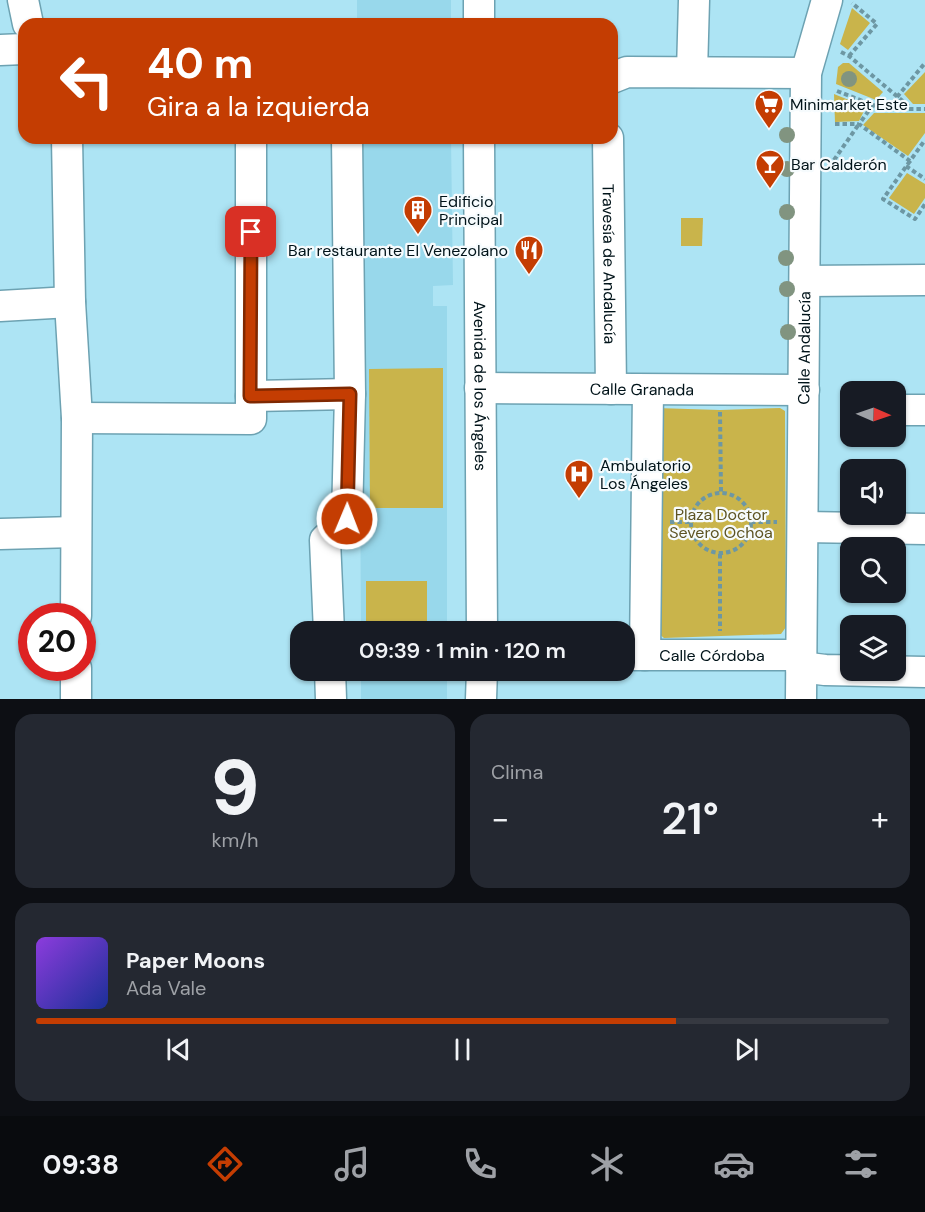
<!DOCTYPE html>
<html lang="es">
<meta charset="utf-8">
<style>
body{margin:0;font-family:"DM Sans",sans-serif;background:#242831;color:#f1f3f6;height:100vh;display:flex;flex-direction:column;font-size:22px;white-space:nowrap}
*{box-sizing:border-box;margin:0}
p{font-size:20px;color:#9ea1a6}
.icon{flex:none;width:33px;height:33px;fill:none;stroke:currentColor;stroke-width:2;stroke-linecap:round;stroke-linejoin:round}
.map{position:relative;height:699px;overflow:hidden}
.details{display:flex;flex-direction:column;gap:15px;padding:15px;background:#0d0f14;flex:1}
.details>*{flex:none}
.top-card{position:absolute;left:18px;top:18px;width:600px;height:126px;border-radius:18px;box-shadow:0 2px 4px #0004;background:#c43d02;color:#fff;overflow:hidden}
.needle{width:39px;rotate:92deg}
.buttons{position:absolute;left:840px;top:381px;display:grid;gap:12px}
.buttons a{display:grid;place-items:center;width:66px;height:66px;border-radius:12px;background:#171b24;box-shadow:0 2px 4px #0004;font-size:30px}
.speed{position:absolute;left:18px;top:603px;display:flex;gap:12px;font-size:30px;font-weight:700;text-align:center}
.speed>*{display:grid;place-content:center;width:78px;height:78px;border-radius:50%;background:#171b24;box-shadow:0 2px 4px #0004;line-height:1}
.speed .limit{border:9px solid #d22;background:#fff;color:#111}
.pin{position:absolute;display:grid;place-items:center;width:51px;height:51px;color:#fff;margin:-26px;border-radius:12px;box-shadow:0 3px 9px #0006}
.me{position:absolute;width:66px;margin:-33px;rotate:1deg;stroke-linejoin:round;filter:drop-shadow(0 0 4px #0008)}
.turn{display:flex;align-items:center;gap:21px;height:126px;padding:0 30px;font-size:27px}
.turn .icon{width:78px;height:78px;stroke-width:2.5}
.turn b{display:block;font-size:42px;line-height:51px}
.big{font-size:45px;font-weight:600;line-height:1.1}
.details .card{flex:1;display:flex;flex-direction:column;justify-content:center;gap:9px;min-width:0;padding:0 21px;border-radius:18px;background:#242831}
.details .dial{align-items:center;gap:0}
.dial b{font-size:78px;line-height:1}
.song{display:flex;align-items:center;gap:18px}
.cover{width:72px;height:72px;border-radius:9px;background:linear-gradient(135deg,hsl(270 70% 55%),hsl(230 70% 35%))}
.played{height:6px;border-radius:3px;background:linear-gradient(90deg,#c43d02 75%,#363941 75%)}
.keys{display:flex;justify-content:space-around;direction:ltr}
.heat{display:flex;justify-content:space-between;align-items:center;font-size:33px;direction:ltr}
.details .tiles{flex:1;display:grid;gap:15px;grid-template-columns:1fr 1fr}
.card:last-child{grid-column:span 2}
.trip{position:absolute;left:290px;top:621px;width:345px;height:60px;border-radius:18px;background:#171b24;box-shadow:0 2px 4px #0004;font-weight:600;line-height:60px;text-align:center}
.dock{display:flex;height:96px;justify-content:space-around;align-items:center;background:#090b0e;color:#9ea1a6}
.dock .icon{width:42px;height:42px}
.dock .current{color:#c43d02}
.dock b{font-size:27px;color:#f1f3f6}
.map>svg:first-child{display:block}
.built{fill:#98d8eb}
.green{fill:#c9b44b}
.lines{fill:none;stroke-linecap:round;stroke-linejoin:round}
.minor-casing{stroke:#6da2b2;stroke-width:33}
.path{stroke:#6d97a3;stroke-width:4;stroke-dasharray:4.5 3;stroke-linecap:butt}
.minor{stroke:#fff;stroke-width:30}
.tree{fill:#819480}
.route-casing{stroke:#7f2801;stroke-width:15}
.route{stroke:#c43d02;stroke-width:10}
.labels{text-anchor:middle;stroke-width:4.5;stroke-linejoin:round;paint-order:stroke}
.poi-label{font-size:16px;fill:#001319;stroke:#f6fbfd;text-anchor:start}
.street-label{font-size:16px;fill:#001319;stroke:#f6fbfd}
.park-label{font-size:16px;fill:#5d5322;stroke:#f6fbfd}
</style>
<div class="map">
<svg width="925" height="699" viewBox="0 0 925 699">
<rect width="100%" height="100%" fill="#ade4f4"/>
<g class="built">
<rect x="357" y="0" width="94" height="24"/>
<polygon points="358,138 451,138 453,285 433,286 433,306 447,306 447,631 361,631"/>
<rect x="361" y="671" width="86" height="28"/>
</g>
<g class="green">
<polygon points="852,8 870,23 848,50 840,44"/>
<polygon points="843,63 849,63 883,92 876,100 836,84 838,67"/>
<polygon points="925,72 925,104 913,104 904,94"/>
<polygon points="834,94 866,107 859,121 835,122"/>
<polygon points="874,113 925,113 925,133 908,156 863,125"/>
<polygon points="907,173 925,184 925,198 914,214 889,198"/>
<polygon points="681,218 703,218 702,246 681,246"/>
<polygon points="443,368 443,508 370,508 369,369"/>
<polygon points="656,408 720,410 780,408 785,411 786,627 781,634 664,638 658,633"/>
<rect x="366" y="581" width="61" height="50"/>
</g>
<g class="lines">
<g class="minor-casing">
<g id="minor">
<polyline points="23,0 28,24"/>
<polyline points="479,0 479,24"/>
<polyline points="0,50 24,49"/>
<polyline points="692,72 694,0"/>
<polyline points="612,78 627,72 806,73"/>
<polyline points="67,138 70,302 77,418 76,616"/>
<path id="s1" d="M479,138L482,632"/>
<path id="s2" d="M608,138L611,389"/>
<polyline points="805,281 925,280"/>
<polyline points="0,306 70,302"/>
<path id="s3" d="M480,388L804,390"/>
<polyline points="251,396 350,394"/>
<polyline points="900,410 925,410"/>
<polyline points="77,418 251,419 251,138"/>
<polyline points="804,527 925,529"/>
<polyline points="0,534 75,532"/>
<polyline points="329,632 325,540 347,519 350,394 347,138"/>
<path id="s4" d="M624,655H801"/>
<polyline points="645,655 648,390"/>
<polyline points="801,667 825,670 925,672"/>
<polyline points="76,668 76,699"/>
<polyline points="330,670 331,699"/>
<polyline points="481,699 482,670"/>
<path id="s5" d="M801,699L806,73L827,0"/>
</g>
</g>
<g class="path">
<polyline points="841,52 849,56 911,108"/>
<polyline points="849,56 877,24 852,3"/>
<polyline points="837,91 873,105 891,109 925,109"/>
<polyline points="897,97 925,63"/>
<polyline points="873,105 859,124 910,161 925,140"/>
<polyline points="835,124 858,124"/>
<polyline points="834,160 859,124"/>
<polyline points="910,161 883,199 915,219 925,204"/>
<polyline points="906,166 925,179"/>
<polyline points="720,412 721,492"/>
<circle cx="721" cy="523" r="30"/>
<polyline points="670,522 690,522"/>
<polyline points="751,522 777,522"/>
<polyline points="720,554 720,631"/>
</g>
<use href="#minor" class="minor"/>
</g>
<g class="tree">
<circle cx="849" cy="79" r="8"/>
<circle cx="787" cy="135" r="8"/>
<circle cx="787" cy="169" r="8"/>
<circle cx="787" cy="212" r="8"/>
<circle cx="786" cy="258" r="8"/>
<circle cx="787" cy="289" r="8"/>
<circle cx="788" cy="332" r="8"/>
</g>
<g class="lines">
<g class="route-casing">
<polyline id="route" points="251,232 250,396 350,394 347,519"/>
</g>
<use href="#route" class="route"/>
</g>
<defs>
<g id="supermarket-pin" transform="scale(1.5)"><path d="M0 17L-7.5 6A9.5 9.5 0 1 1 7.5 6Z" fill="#c43d02" stroke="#f6fbfd"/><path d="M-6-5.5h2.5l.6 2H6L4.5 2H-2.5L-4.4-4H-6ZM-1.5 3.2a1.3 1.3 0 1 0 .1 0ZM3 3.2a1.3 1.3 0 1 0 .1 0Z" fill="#fff"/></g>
<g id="bar-pin" transform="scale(1.5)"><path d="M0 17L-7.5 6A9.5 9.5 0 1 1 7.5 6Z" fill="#c43d02" stroke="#f6fbfd"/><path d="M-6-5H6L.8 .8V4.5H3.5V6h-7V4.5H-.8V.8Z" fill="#fff"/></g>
<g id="building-pin" transform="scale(1.5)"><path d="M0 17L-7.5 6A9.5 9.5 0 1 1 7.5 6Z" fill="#c43d02" stroke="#f6fbfd"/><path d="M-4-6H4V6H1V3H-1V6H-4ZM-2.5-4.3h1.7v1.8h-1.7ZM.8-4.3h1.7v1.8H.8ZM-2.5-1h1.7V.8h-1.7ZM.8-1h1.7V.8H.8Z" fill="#fff"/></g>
<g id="restaurant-pin" transform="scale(1.5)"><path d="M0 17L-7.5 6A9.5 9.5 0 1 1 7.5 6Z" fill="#c43d02" stroke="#f6fbfd"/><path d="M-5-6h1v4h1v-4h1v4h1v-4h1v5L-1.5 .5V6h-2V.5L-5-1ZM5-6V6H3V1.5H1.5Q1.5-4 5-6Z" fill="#fff"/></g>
<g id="hospital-pin" transform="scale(1.5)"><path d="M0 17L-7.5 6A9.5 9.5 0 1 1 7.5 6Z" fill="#c43d02" stroke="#f6fbfd"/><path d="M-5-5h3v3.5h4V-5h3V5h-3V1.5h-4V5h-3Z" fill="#fff"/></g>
</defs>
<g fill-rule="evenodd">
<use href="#supermarket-pin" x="769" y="104"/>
<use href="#bar-pin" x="770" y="164"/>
<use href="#building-pin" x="418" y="210"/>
<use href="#restaurant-pin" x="529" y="250"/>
<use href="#hospital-pin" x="579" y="474"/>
</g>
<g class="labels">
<g class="poi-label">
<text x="790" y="110">Minimarket Este</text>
<text x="791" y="170">Bar Calderón</text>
<text x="439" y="207">Edificio<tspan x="439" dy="18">Principal</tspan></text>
<text x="508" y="256" text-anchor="end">Bar restaurante El Venezolano</text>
<text x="600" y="471">Ambulatorio<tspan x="600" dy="18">Los Ángeles</tspan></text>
</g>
<g class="street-label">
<text dy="6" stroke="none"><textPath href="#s2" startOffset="126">Travesía de Andalucía</textPath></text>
<text dy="6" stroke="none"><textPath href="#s5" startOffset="351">Calle Andalucía</textPath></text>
<text dy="6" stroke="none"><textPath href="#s1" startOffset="248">Avenida de los Ángeles</textPath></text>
<text dy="6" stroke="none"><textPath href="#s3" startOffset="162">Calle Granada</textPath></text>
<text dy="6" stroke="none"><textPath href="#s4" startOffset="88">Calle Córdoba</textPath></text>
</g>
<g class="park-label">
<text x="721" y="520">Plaza Doctor<tspan x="721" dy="18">Severo Ochoa</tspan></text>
</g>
</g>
</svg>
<div class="buttons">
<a><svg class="needle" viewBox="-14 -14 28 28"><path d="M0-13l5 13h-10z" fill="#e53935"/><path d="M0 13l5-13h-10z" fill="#9ea1a6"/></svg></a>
<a><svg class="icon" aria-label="sound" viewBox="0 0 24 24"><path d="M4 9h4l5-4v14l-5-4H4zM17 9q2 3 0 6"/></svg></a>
<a><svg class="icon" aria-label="search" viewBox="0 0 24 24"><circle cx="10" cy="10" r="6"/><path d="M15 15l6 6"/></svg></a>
<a><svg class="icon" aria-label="layers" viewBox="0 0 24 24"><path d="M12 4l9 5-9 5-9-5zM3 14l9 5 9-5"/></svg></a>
</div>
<div class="speed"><div class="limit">20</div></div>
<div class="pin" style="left:251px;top:232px;background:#d93025"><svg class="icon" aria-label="arrive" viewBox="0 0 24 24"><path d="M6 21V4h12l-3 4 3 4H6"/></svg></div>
<svg class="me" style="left:347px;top:519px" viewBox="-20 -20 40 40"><circle r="17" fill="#c43d02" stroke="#fff" stroke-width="3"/><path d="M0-11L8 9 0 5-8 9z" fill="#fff"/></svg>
<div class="trip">09:39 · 1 min · 120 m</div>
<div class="top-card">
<div class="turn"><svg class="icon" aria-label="left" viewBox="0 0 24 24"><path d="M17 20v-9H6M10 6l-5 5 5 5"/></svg><div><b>40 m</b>Gira a la izquierda</div></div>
</div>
</div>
<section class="details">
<div class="tiles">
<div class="card dial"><b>9</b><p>km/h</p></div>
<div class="card"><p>Clima</p>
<div class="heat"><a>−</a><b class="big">21°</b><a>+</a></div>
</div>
<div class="card">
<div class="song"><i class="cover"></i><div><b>Paper Moons</b><p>Ada Vale</p></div></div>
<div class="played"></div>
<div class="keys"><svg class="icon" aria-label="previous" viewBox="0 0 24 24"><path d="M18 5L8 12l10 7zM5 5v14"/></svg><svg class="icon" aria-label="pause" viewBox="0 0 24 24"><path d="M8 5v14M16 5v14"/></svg><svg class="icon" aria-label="next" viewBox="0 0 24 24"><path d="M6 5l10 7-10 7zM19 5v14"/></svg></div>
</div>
</div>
</section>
<nav class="dock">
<b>09:38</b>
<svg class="icon current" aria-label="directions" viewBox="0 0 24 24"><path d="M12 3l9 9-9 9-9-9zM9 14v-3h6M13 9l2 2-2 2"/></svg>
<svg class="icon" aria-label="music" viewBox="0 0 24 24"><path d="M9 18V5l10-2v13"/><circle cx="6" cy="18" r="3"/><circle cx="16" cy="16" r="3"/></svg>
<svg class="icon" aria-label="phone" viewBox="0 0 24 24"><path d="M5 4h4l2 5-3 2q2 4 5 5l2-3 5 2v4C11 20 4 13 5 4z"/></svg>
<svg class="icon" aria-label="climate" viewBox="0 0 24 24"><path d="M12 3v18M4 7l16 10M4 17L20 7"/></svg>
<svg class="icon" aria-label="car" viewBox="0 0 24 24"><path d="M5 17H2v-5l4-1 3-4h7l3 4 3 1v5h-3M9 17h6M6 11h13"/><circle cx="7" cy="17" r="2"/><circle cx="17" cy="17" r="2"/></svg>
<svg class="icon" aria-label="filters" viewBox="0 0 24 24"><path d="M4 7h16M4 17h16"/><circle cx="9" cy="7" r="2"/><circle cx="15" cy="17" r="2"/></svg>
</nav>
